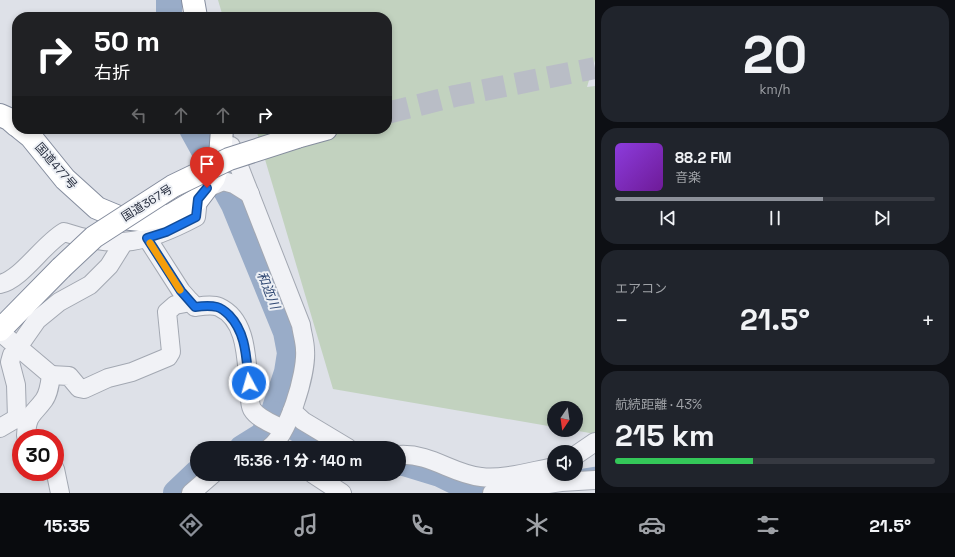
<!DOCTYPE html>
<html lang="ja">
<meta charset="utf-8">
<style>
body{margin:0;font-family:"Space Grotesk","Noto Sans JP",sans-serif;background:#20242c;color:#f1f3f6;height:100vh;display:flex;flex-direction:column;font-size:15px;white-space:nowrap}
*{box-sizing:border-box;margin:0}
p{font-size:13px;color:#9ea1a6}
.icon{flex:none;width:22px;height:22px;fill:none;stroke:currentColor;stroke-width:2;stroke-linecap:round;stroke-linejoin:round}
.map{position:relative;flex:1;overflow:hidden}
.details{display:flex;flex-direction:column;gap:6px;padding:6px;background:#0d0f14;width:360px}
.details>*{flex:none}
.guide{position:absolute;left:12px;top:12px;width:380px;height:122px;border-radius:16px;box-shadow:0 2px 6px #0003;background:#202124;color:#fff;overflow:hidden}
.needle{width:26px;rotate:193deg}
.buttons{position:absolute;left:547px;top:401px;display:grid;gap:8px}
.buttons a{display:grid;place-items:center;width:36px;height:36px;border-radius:50%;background:#171b24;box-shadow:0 2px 6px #0003;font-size:20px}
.speed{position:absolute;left:12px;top:429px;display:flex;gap:8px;font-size:20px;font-weight:700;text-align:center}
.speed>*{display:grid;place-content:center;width:52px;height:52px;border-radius:50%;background:#171b24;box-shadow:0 2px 6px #0003;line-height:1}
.speed .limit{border:6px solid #d22;background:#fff;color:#111}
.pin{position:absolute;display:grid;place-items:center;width:34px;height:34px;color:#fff;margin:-41px -17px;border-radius:50% 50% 50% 0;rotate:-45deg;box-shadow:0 0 4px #0007}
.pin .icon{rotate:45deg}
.me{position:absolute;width:44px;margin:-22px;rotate:354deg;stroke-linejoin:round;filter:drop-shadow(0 0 3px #0008)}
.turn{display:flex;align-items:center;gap:14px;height:84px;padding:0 16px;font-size:18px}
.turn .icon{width:52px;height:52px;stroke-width:2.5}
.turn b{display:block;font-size:28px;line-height:34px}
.lanes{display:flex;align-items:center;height:38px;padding:0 16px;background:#0003;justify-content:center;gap:20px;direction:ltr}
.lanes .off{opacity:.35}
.big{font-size:30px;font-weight:800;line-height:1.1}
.details .tile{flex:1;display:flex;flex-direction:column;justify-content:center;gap:6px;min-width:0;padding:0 14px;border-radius:16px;background:#20242c}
.details .dial{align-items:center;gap:0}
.dial b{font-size:52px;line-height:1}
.song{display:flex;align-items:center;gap:12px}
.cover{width:48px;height:48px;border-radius:6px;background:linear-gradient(135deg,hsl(270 70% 55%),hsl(280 70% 35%))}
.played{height:4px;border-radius:2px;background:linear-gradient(90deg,#8c9099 65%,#363941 65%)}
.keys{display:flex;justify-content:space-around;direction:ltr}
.heat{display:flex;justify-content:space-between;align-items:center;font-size:22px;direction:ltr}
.charge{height:6px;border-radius:3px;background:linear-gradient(90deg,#34c759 43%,#363941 0)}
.trip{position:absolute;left:190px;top:441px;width:216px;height:40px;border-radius:20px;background:#171b24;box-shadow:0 2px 6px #0003;font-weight:800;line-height:40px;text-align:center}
.dock{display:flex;height:64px;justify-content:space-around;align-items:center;background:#090b0e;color:#9ea1a6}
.dock .icon{width:28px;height:28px}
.dock .active{color:#8c9099}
.dock b{font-size:18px;color:#f1f3f6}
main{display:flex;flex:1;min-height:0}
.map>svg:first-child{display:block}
.green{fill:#c2d2bf}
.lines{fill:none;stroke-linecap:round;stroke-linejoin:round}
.stream{stroke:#99acc8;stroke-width:4.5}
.river{stroke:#99acc8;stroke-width:26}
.highway-tunnel{stroke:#b9bdc6;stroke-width:22;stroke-dasharray:22 11;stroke-linecap:butt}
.minor-casing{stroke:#a3a8b2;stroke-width:20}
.highway-casing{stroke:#858d9e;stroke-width:24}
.minor{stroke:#f1f2f6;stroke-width:18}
.highway{stroke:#fff;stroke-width:22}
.highway-bridge-casing{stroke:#858d9e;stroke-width:24;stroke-linecap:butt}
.highway-bridge{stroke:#fff;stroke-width:22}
.route-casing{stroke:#114b97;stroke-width:10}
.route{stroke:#1a73e8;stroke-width:7}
.slow{stroke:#f59e0b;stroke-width:7}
.labels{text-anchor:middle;stroke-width:4;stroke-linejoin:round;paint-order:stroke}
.street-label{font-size:12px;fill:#272e3f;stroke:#edf0f5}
.water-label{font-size:13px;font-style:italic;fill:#314973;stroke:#edf0f5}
</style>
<main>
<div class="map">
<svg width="595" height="493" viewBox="0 0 595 493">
<rect width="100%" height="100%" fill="#dee1e8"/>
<polygon class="green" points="218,0 595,0 595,60 587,87 595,86 595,434 573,430 576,430 576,408 554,408 554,427 333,389 256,129 387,129 387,17 223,17"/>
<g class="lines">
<g class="stream">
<polyline points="576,472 595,469"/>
<polyline points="462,485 491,486"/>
</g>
<g class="river">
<polyline points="169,17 169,0"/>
<polyline points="192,129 234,205 286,332 290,353 287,372 273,414 263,435 242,448"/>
<polyline points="273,414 328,448"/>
<polyline points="399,463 404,463 440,474 478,493"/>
<polyline points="176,493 197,473"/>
</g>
<polyline class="highway-tunnel" points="387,113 455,96 595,68"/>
<g class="minor-casing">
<g id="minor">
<path d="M231,146L301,325C302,333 305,342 305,350C307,373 288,436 269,448"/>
<polyline points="207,188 223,181 234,184 250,194"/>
<path d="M147,238L181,291L195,307C202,306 212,304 219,307C248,320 246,361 249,387C250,393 249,403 252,409C258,419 273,424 283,429"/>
<path d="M0,284C22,279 42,245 64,232C118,250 147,243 196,217L198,199"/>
<path d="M0,332L51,375C50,383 49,393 44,400C33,415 27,414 26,436L28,438"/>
<polyline points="23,340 37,320 59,302 90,285 109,266 124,242"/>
<polyline points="12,355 10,362 16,385 17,418"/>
<polyline points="51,375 69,376 79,388 84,389 108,378 132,372 168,357 171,352 167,312 175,305 191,302"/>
<polyline points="292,411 303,421 348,448"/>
<polyline points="0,428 17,418 26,423"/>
<path d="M399,455C431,453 452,474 481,477C503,480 532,471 554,467"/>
<polyline points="576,455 595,442"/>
<polyline points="55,469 60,493"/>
<polyline points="313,474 342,493"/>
<polyline points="191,493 213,474"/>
<polyline points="492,493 561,482 595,480"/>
</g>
</g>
<g class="highway-casing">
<g id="highway">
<polyline points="193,0 196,17"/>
<polyline points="0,115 9,119 17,126"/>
<polyline points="21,129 31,137 65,179 97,208 121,218 141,220 171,215 198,199 214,178 220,157 222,129"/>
<polyline points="297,137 326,129"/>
<polyline points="0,330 61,268"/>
</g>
</g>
<use href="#minor" class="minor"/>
<use href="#highway" class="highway"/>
<g class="highway-bridge-casing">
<polyline id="highway-bridge" points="61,268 94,237 173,186 229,159 297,137"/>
</g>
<use href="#highway-bridge" class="highway-bridge"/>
</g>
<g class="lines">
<g class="route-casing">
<path id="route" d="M207,188L198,199L196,217L166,232L147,238L181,291L195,307C202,306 209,305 217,307C221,308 226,312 229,315C247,334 246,359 249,383"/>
</g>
<use href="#route" class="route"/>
<polyline class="slow" points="150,243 180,290"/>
</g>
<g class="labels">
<g class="street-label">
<text transform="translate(56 166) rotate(49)" y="4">国道477号</text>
<text transform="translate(147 203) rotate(-32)" y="4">国道367号</text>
</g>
<g class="water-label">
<text transform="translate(269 290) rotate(68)" y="5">和迩川</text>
</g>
</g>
</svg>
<div class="buttons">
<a><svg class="needle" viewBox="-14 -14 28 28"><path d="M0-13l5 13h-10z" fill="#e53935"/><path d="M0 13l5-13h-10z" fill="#9ea1a6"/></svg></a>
<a><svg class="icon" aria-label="sound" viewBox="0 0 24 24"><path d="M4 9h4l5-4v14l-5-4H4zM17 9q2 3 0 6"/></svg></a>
</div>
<div class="speed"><div class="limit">30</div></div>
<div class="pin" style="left:207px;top:188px;background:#d93025"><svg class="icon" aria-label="arrive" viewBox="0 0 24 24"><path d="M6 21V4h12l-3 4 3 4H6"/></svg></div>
<svg class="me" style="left:249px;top:383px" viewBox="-20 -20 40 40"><circle r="17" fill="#1a73e8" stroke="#fff" stroke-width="3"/><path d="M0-11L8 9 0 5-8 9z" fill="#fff"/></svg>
<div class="trip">15:36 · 1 分 · 140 m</div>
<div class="guide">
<div class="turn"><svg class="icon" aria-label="right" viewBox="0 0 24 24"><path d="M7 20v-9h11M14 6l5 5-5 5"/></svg><div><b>50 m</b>右折</div></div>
<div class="lanes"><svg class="icon off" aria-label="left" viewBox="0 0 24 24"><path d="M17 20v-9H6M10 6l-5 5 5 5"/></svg><svg class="icon off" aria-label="ahead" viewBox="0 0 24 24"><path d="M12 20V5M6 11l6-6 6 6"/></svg><svg class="icon off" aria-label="ahead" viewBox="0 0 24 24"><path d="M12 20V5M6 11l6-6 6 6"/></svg><svg class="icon" aria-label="right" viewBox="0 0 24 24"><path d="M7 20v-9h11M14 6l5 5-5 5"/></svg></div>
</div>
</div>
<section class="details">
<div class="tile dial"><b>20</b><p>km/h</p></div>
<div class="tile">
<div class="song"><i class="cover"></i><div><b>88.2 FM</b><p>音楽</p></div></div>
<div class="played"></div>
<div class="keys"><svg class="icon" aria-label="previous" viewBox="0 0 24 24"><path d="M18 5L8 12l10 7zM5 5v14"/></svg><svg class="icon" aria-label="pause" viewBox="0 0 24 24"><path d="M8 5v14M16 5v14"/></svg><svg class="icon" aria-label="next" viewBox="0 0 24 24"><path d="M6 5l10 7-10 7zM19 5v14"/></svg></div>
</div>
<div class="tile"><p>エアコン</p>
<div class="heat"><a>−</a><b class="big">21.5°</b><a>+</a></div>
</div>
<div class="tile"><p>航続距離 · 43%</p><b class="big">215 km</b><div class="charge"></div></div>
</section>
</main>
<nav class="dock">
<b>15:35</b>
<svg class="icon active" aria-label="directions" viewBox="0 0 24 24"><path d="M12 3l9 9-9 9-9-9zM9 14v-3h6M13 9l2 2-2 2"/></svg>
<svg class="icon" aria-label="music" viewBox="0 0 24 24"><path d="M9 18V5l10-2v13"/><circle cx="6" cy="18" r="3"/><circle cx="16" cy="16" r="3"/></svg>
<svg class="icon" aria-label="phone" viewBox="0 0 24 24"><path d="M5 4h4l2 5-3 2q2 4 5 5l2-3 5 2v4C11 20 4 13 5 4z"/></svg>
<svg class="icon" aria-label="climate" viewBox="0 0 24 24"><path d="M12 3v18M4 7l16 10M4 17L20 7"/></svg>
<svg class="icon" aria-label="car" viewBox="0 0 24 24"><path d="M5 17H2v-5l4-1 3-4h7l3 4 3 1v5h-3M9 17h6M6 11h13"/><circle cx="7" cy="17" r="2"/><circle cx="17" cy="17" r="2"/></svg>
<svg class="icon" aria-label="filters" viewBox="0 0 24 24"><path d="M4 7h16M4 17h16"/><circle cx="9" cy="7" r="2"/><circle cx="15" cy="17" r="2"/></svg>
<b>21.5°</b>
</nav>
